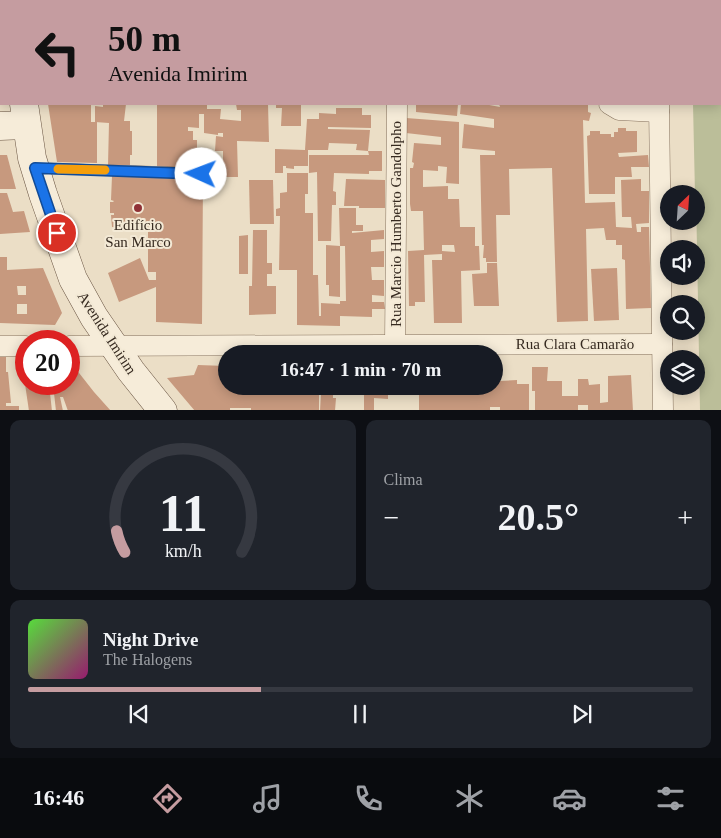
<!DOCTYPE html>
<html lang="pt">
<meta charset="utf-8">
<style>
body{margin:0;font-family:"Times New Roman",serif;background:#20242c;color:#f1f3f6;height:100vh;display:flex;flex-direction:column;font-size:19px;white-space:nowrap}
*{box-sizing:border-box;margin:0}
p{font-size:16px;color:#9ea1a6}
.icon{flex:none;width:28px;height:28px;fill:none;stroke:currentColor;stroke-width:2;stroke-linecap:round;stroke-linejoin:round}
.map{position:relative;height:410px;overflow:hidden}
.details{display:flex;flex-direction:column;gap:10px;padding:10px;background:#0d0f14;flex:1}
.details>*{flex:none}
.banner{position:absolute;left:0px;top:0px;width:721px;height:105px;box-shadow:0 2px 12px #0003;background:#c59ca0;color:#111;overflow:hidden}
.needle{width:32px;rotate:25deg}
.controls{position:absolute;left:660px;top:185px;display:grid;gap:10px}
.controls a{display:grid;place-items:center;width:45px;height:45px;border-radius:50%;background:#171b24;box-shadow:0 2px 12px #0003;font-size:25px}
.speed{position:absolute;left:15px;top:330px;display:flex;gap:10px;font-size:25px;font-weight:700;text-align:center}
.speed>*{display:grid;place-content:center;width:65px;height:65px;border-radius:50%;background:#171b24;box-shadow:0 2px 12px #0003;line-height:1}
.speed .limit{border:8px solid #d22;background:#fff;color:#111}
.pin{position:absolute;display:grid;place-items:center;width:42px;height:42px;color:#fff;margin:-21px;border:2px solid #fff;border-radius:50%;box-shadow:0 1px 5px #0007}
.me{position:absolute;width:55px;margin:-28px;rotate:272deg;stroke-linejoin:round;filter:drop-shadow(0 0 4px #0008)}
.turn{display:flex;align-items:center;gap:18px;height:105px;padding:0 25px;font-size:22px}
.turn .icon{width:65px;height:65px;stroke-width:2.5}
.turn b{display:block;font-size:35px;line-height:42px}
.big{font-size:38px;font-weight:700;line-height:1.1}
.details .card{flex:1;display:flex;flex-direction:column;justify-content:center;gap:8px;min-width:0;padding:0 18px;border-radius:10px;background:#20242c}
.details .dial{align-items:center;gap:0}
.dial svg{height:130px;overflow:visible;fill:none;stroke:#363941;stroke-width:7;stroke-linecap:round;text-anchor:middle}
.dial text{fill:#f1f3f6;stroke:none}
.song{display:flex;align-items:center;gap:15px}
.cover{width:60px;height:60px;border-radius:8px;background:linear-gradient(135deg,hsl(110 70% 55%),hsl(320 70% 35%))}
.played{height:5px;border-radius:2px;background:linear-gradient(90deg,#c59ca0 35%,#363941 35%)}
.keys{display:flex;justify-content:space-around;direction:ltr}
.heat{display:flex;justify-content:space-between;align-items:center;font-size:28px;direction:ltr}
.details .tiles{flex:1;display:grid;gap:10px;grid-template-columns:1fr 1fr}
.card:last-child{grid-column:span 2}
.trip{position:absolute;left:218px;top:345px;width:285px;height:50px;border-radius:25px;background:#171b24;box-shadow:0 2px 12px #0003;font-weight:700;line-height:50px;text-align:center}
.tabs{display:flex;height:80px;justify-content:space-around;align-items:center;background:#090b0e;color:#9ea1a6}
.tabs .icon{width:35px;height:35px}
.tabs .active{color:#c59ca0}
.tabs b{font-size:22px;color:#f1f3f6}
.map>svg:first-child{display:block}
.cemetery{fill:#bbbe99}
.building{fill:#c7997e;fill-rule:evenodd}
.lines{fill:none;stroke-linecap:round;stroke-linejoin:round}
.service-casing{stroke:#85715d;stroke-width:11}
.minor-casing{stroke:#85715d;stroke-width:21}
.secondary-casing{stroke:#675240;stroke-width:29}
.service{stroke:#f6ecd9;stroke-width:10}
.minor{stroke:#f6ecd9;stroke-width:20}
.secondary{stroke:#f6ecd9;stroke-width:28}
.route-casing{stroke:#114b97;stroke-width:12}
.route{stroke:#1a73e8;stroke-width:9}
.slow{stroke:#f59e0b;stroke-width:9}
.poi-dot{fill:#903136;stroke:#f3e9d5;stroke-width:2}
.labels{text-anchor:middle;stroke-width:4;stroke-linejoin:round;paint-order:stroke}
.street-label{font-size:15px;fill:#362a20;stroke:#f3e9d5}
.poi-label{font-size:15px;fill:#362a20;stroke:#f3e9d5}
</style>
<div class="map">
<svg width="721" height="411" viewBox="0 0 721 411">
<rect width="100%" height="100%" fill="#ebdec6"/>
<polygon class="cemetery" points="685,0 721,0 721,410 700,410 696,194 695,194 693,104 720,104 720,1"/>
<g class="building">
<polygon points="48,104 91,104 91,122 97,122 97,163 57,162"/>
<polygon points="103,104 126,104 124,121 130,121 130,131 132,131 132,155 130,155 130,165 108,165 109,123 95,122 95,106 103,107"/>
<polygon points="157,104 207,104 207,109 221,109 220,119 241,121 241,110 237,110 236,104 268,104 269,142 237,141 238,177 223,177 223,151 215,151 216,136 223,137 223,133 218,133 218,135 204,133 204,114 199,114 199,128 188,127 188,131 193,131 193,140 197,140 197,155 204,155 204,169 157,169"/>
<polygon points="276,104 301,104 301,126 281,126 282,108 276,108"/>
<polygon points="416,104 458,104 457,116 416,112"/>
<polygon points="461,104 484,104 500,107 499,104 588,104 588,112 591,113 589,121 583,120 585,203 615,202 616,227 632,228 631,217 622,217 621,180 641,179 641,191 649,191 649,223 636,224 637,232 641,232 641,227 649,227 651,308 626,309 625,260 622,259 622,245 616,245 616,240 606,240 604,228 586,229 588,321 557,322 552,168 509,169 510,215 496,215 497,262 486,262 486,258 483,258 484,245 482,245 480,155 495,155 495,151 462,148 464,124 494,128 494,119 460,114"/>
<polygon points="336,108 362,108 362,115 371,115 371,128 328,127 328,129 370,130 368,151 356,150 357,144 329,143 328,150 308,150 308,166 294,166 294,169 286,168 286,166 283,166 283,173 275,173 275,149 305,150 307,119 319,119 319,113 336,114"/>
<path d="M406,118L459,122V184L446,183L447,167L438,166V171L423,170V187L448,186V199H459L460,227H475V246H479L480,270L461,271L462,323H434L432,260H442V254L424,255L425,302H415V306H409L408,251L424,250L423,211H411L410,204V168H413L414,163L412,162L414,143L441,145V137L406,133ZM442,245H454L455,252L442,251Z"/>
<polygon points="618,128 626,128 626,131 637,131 637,152 618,153 619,157 648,155 649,167 631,167 632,177 615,177 615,194 589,194 587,136 590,135 590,131 600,131 600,134 611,134 611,137 614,137 614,132 618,132"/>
<polygon points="368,151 382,151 382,171 369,171 369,174 334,173 333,191 336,192 336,205 332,205 331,241 318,241 317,172 309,173 309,155 369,155"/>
<polygon points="0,155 7,155 16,189 0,189"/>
<polygon points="287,173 308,173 308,194 305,194 305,213 313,213 313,275 318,275 319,316 321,316 321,303 340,304 340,301 346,301 345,246 340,246 339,208 356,208 356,225 363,225 363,231 352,231 352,233 384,230 384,239 371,240 371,252 384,251 384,267 371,267 372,280 384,280 384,296 372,295 372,302 384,302 385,309 372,309 372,317 340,316 340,326 297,325 297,270 279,270 280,216 276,216 276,209 280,208 280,193 287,192"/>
<polygon points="112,176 203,178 202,324 156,322 156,287 119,302 108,273 140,258 149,280 156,280 156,272 148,272 148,227 112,227 111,215 114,215 114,213 110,213 110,202 113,202 114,201 111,200"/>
<polygon points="346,179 385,180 385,208 359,208 359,206 344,206"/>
<polygon points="249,180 273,180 274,224 250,224"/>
<polygon points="0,193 7,193 13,212 24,211 30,232 0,234"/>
<polygon points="253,230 267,230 267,263 272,263 272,274 267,274 267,286 276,286 276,314 249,315 249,286 252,286"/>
<polygon points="248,235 248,274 239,274 239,236"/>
<polygon points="326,245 340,246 340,297 329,296 329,285 326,285"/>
<path d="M0,257H7V270L43,268L62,313L55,325L0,323ZM17,286H26V295H18ZM17,304H27V314H17Z"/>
<polygon points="487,263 497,263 499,306 474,306 472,274 487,273"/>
<polygon points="617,268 619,320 594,321 591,269"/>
<polygon points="0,357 6,357 6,372 8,372 11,403 6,403 6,406 19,406 19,411 0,411"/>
<polygon points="69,364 72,364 94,392 111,411 68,411 63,397 60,397 63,411 56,411 53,384 69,384"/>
<polygon points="198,365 226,366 226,386 308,386 308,392 319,392 319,386 336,386 336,393 333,393 333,398 336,398 335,411 320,411 321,393 319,393 319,411 251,411 251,408 230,408 230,411 195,411 167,378 194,375"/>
<polygon points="532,367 548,367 547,381 562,381 562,396 578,396 578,379 588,379 589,385 600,384 600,403 608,402 608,376 631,375 633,411 588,411 588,405 578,405 578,411 535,411 535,391 532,391"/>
<polygon points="494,369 500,369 500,381 517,380 517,384 529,384 529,411 500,411 500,407 490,407 490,411 419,411 419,386 449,386 449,389 464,388 464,391 480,391 480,386 494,386"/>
<polygon points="25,384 49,384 52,411 29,411"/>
<polygon points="364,386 388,386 388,399 374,398 374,411 364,411"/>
<rect x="464" y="386" width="13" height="3"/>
</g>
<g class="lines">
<g class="service-casing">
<polyline id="service" points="37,168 201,173"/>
</g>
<g class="minor-casing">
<g id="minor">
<polyline points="652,0 652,1"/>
<polyline points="398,1 398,0"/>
<polyline points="605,1 605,0"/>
<polyline points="609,104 619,110 659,112"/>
<polyline points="659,104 663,411"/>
<polyline points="395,345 397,104"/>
<polyline points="0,346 26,346"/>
<polyline points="69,346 662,344"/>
</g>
</g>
<g class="secondary-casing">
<g id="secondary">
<polyline points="16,0 16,1"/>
<polyline points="24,104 32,158 43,194 73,279 94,317 131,371 163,411"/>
<polyline points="0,126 26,125"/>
</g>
</g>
<use href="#service" class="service"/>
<use href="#minor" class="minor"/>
<use href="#secondary" class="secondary"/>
</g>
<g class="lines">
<g class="route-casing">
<polyline id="route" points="57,233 35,168 201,174"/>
</g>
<use href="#route" class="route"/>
<polyline class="slow" points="58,169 105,170"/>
</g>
<circle class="poi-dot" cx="138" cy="208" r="5"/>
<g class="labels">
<g class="street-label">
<text transform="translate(396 224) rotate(-90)" y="5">Rua Marcio Humberto Gandolpho</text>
<text transform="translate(107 333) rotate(57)" y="5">Avenida Imirim</text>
<text x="575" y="349">Rua Clara Camarão</text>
</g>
<g class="poi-label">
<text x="138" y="230">Edifício<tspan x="138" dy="17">San Marco</tspan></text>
</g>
</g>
</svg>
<div class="controls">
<a><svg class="needle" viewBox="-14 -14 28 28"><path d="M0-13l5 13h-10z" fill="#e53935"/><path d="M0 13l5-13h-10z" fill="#9ea1a6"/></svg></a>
<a><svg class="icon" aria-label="sound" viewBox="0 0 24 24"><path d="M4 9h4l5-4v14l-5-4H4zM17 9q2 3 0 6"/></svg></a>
<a><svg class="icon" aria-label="search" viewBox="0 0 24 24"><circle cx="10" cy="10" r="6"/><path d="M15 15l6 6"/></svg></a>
<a><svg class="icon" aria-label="layers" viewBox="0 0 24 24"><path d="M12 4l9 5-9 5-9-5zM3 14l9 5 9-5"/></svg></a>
</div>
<div class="speed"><div class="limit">20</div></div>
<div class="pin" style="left:57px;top:233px;background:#d93025"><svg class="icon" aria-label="arrive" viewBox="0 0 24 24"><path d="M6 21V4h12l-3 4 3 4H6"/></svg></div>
<svg class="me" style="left:201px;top:174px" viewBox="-20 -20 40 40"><circle r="19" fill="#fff"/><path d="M0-13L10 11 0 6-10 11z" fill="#1a73e8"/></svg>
<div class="trip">16:47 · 1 min · 70 m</div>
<div class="banner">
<div class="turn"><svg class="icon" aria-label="left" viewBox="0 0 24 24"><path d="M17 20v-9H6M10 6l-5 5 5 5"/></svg><div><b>50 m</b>Avenida Imirim</div></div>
</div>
</div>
<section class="details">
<div class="tiles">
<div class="card dial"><svg viewBox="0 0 100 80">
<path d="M14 69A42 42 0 1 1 86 69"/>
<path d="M14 69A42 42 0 0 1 9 56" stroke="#c59ca0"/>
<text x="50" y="56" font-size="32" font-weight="700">11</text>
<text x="50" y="72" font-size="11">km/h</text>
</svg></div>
<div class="card"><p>Clima</p>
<div class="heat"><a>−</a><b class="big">20.5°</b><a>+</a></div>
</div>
<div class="card">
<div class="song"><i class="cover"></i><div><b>Night Drive</b><p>The Halogens</p></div></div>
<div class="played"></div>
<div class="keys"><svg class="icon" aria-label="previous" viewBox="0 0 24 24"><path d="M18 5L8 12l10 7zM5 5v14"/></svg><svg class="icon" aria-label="pause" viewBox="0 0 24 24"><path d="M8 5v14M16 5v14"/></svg><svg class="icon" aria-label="next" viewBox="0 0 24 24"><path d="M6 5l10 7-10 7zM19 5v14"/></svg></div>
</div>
</div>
</section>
<nav class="tabs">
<b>16:46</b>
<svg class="icon active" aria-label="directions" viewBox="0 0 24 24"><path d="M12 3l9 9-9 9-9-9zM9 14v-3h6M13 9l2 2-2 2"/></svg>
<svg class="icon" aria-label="music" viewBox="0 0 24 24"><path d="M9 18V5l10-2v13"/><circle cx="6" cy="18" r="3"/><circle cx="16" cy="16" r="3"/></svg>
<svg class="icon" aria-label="phone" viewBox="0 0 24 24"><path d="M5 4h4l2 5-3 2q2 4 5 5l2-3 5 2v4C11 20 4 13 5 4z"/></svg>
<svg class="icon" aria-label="climate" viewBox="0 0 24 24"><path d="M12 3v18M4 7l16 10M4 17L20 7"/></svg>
<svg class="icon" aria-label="car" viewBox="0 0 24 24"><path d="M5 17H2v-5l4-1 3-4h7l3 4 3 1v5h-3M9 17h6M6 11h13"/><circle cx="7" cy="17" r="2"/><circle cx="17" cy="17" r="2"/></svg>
<svg class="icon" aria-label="filters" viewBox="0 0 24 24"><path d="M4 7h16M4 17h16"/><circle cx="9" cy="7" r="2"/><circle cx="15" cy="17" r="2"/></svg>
</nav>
